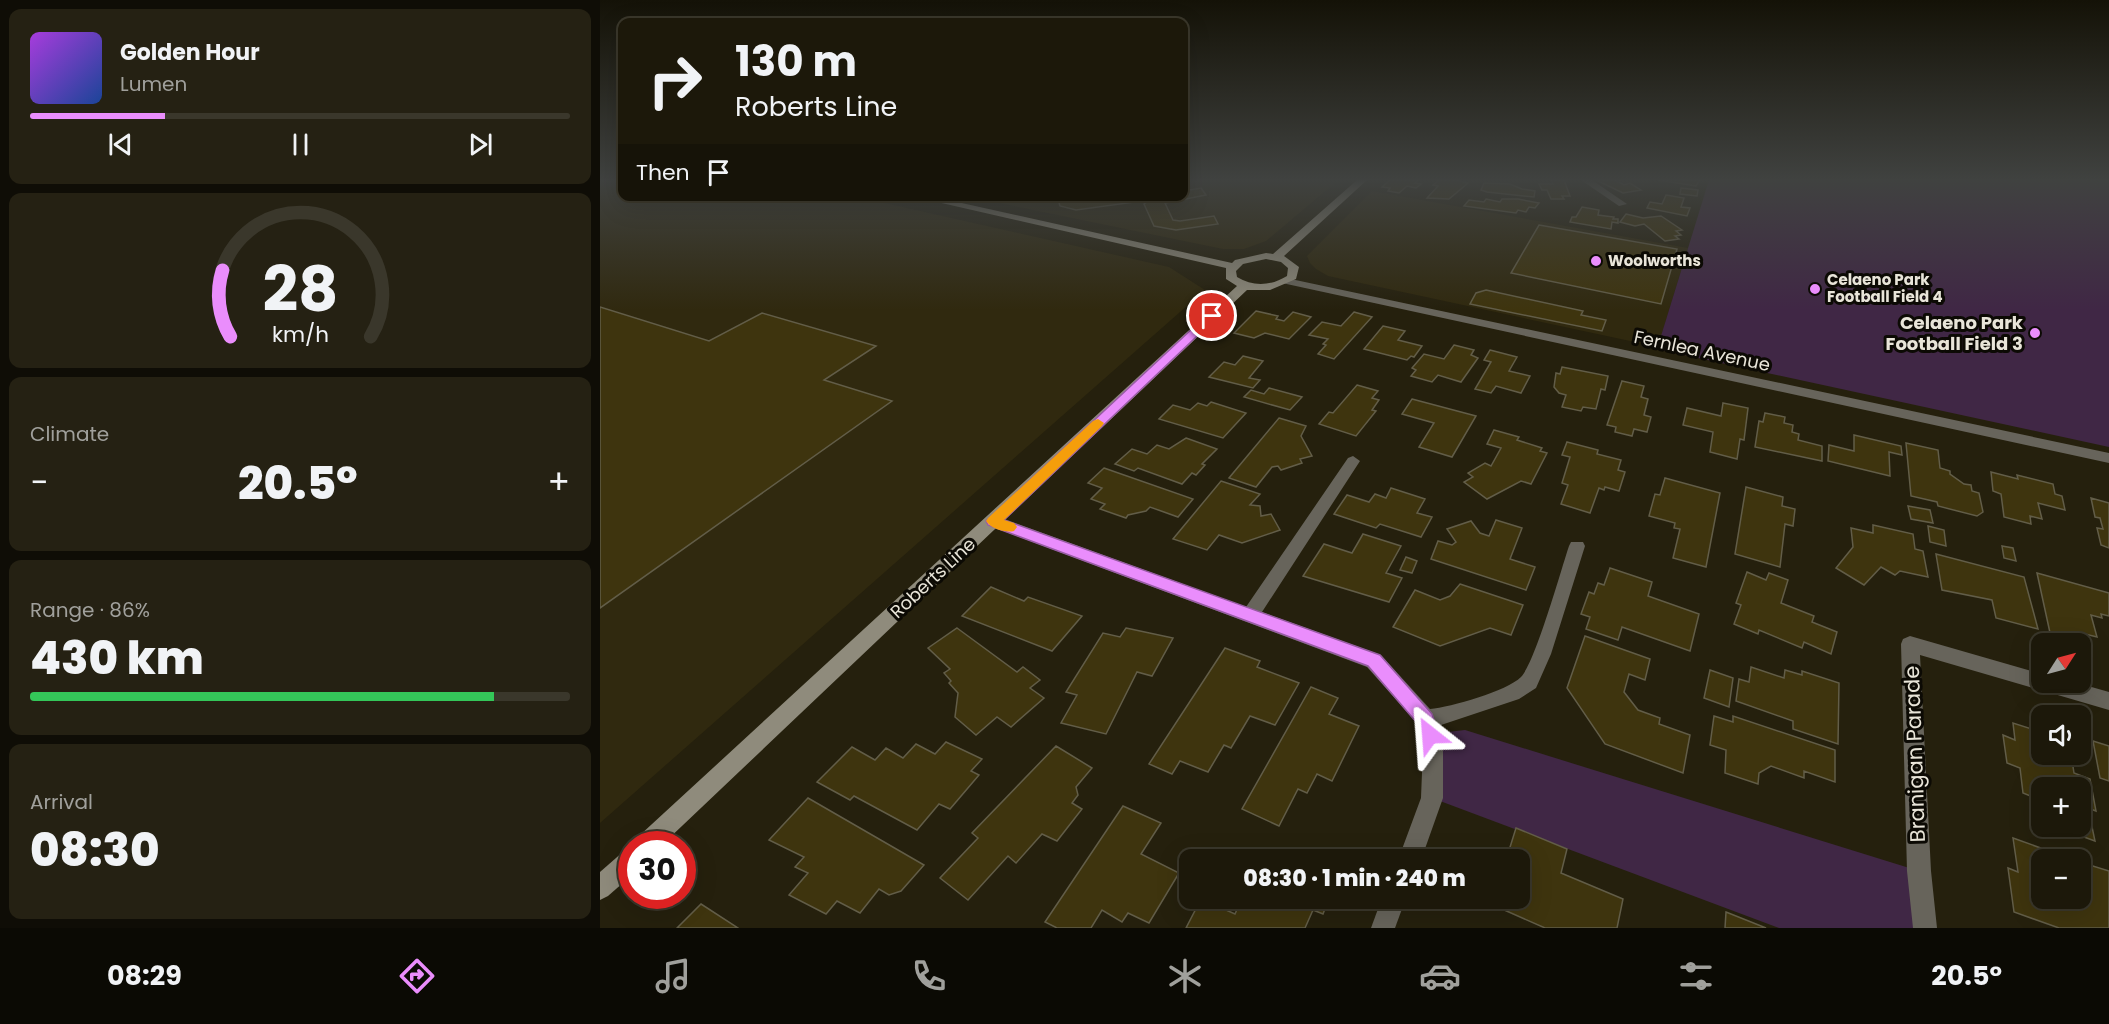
<!DOCTYPE html>
<meta charset="utf-8">
<style>
body{margin:0;font-family:Poppins,sans-serif;background:#252113;color:#f1f3f6;height:100vh;display:flex;flex-direction:column;font-size:22px;white-space:nowrap}
*{box-sizing:border-box;margin:0}
p{font-size:20px;color:#a0a09c}
.icon{flex:none;width:33px;height:33px;fill:none;stroke:currentColor;stroke-width:2;stroke-linecap:round;stroke-linejoin:round}
.map{position:relative;flex:1;overflow:hidden}
.drawer{display:flex;flex-direction:column;gap:9px;padding:9px;background:#0f0d06;width:600px}
.drawer>*{flex:none}
.guide{position:absolute;left:18px;top:18px;width:570px;height:183px;border-radius:12px;box-shadow:0 6px 24px #0002,0 0 0 2px #3a372b;background:#1c180a;color:#f1f3f6;overflow:hidden}
.needle{width:39px;rotate:54deg}
.fabs{position:absolute;left:1431px;top:633px;display:grid;gap:12px}
.fabs a{display:grid;place-items:center;width:60px;height:60px;border-radius:12px;background:#1c180a;box-shadow:0 6px 24px #0002,0 0 0 2px #3a372b;font-size:30px}
.speed{position:absolute;left:18px;top:831px;display:flex;gap:12px;font-size:30px;font-weight:700;text-align:center}
.speed>*{display:grid;place-content:center;width:78px;height:78px;border-radius:50%;background:#1c180a;box-shadow:0 6px 24px #0002,0 0 0 2px #3a372b;line-height:1}
.speed .limit{border:9px solid #d22;background:#fff;color:#111}
.pin{position:absolute;display:grid;place-items:center;width:51px;height:51px;color:#fff;margin:-26px;border:3px solid #fff;border-radius:50%;box-shadow:0 2px 6px #0007}
.me{position:absolute;width:66px;margin:-33px;rotate:332deg;stroke-linejoin:round;filter:drop-shadow(0 0 4px #0008)}
.turn{display:flex;align-items:center;gap:21px;height:126px;padding:0 18px;font-size:27px}
.turn .icon{width:78px;height:78px;stroke-width:2.5}
.turn b{display:block;font-size:42px;line-height:51px}
.then{display:flex;align-items:center;height:57px;padding:0 18px;background:#0003;gap:12px;font-size:22px}
.big{font-size:45px;font-weight:800;line-height:1.1}
.drawer .tile{flex:1;display:flex;flex-direction:column;justify-content:center;gap:9px;min-width:0;padding:0 21px;border-radius:12px;background:#252113}
.drawer .dial{align-items:center;gap:0}
.dial svg{height:156px;overflow:visible;fill:none;stroke:#3a372b;stroke-width:7;stroke-linecap:round;text-anchor:middle}
.dial text{fill:#f1f3f6;stroke:none}
.song{display:flex;align-items:center;gap:18px}
.cover{width:72px;height:72px;border-radius:9px;background:linear-gradient(135deg,hsl(280 70% 55%),hsl(220 70% 35%))}
.played{height:6px;border-radius:3px;background:linear-gradient(90deg,#ea8dfc 25%,#3a372b 25%)}
.keys{display:flex;justify-content:space-around;direction:ltr}
.heat{display:flex;justify-content:space-between;align-items:center;font-size:33px;direction:ltr}
.charge{height:9px;border-radius:4px;background:linear-gradient(90deg,#34c759 86%,#3a372b 0)}
.trip{position:absolute;left:579px;top:849px;width:351px;height:60px;border-radius:12px;background:#1c180a;box-shadow:0 6px 24px #0002,0 0 0 2px #3a372b;font-weight:800;line-height:60px;text-align:center}
.menu{display:flex;height:96px;justify-content:space-around;align-items:center;background:#0b0a04;color:#a0a09c}
.menu .icon{width:42px;height:42px}
.menu .selected{color:#ea8dfc}
.menu b{font-size:27px;color:#f1f3f6}
main{display:flex;flex:1;min-height:0}
.map>svg:first-child{display:block}
.built{fill:#30290f}
.green{fill:#402745}
.building{fill:#3e340e;stroke:#625d48;stroke-width:1.5}
.lines{fill:none;stroke-linecap:round;stroke-linejoin:round}
.minor{fill:#67645b;fill-rule:evenodd}
.tertiary{fill:#67645b;fill-rule:evenodd}
.secondary{fill:#8f8b7c;fill-rule:evenodd}
.route{fill:#ea8dfc;stroke:#985ca4;stroke-width:1.5}
.slow{fill:#f59e0b}
.poi-dot{fill:#ea8dfc;stroke:#0c0a04;stroke-width:2}
.labels{text-anchor:middle;stroke-width:6;stroke-linejoin:round;paint-order:stroke}
.far-poi-label{font-size:15px;font-weight:bold;fill:#e9e5d9;stroke:#0c0a04;text-anchor:start}
.poi-label{font-size:18px;font-weight:bold;fill:#e9e5d9;stroke:#0c0a04;text-anchor:end}
.street-label{font-size:18px;fill:#e9e5d9;stroke:#0c0a04}
.near-street-label{font-size:21px;fill:#e9e5d9;stroke:#0c0a04}
</style>
<main>
<section class="drawer">
<div class="tile">
<div class="song"><i class="cover"></i><div><b>Golden Hour</b><p>Lumen</p></div></div>
<div class="played"></div>
<div class="keys"><svg class="icon" aria-label="previous" viewBox="0 0 24 24"><path d="M18 5L8 12l10 7zM5 5v14"/></svg><svg class="icon" aria-label="pause" viewBox="0 0 24 24"><path d="M8 5v14M16 5v14"/></svg><svg class="icon" aria-label="next" viewBox="0 0 24 24"><path d="M6 5l10 7-10 7zM19 5v14"/></svg></div>
</div>
<div class="tile dial"><svg viewBox="0 0 100 80">
<path d="M14 69A42 42 0 1 1 86 69"/>
<path d="M14 69A42 42 0 0 1 10 35" stroke="#ea8dfc"/>
<text x="50" y="56" font-size="32" font-weight="700">28</text>
<text x="50" y="72" font-size="11">km/h</text>
</svg></div>
<div class="tile"><p>Climate</p>
<div class="heat"><a>−</a><b class="big">20.5°</b><a>+</a></div>
</div>
<div class="tile"><p>Range · 86%</p><b class="big">430 km</b><div class="charge"></div></div>
<div class="tile"><p>Arrival</p><b class="big">08:30</b></div>
</section>
<div class="map">
<svg width="1509" height="928" viewBox="0 0 1509 928">
<rect width="100%" height="100%" fill="#25200d"/>
<g class="built">
<polygon points="0,180 22,180 22,196 258,197 569,267 605,290 0,823"/>
<polygon points="584,180 736,182 666,241 644,249 623,249 370,197 584,196"/>
<polygon points="772,191 1088,248 1058,347 728,276 716,269 710,263 707,256"/>
</g>
<g class="green">
<polygon points="1109,180 1509,180 1509,447 1057,349"/>
<polygon points="865,730 1319,871 1325,928 1179,928 832,798 830,734"/>
</g>
<g class="building">
<polygon points="790,180 818,180 815,183 821,184 816,188 807,186 799,193 788,191 790,188 782,187"/>
<polygon points="839,180 857,180 868,183 849,199 827,198 838,186 833,185"/>
<polygon points="951,180 964,180 970,196 962,196 964,199 951,199 947,190 942,190 939,184 953,184"/>
<polygon points="996,180 1022,180 1017,181 1024,185 1030,183 1041,190 1023,193"/>
<polygon points="1058,180 1100,180 1096,186"/>
<polygon points="884,183 910,184 922,189 935,191 934,197 887,192 881,190"/>
<polygon points="601,188 606,195 565,203 573,220 580,221 614,216 618,224 576,230 554,226 544,204 555,196 584,196 584,191"/>
<polygon points="1081,188 1098,190 1097,196 1080,194"/>
<polygon points="1066,195 1084,198 1081,207 1090,208 1087,216 1047,208 1050,202 1062,204"/>
<polygon points="457,196 478,196 480,201 485,202 532,196 535,202 476,210 460,206"/>
<polygon points="886,199 900,202 902,199 918,199 939,203 935,208 929,207 926,212 918,210 916,213 864,206 869,200 884,202"/>
<polygon points="982,207 999,210 998,215 1014,217 1013,219 1018,219 1018,223 1012,222 1011,229 970,222 972,217 976,217"/>
<polygon points="1026,214 1043,218 1061,216 1082,230 1076,231 1081,235 1075,236 1079,239 1065,241 1044,224 1035,226 1020,222"/>
<polygon points="939,225 1077,249 1061,304 911,273"/>
<polygon points="886,290 983,311 981,315 1006,320 1002,331 870,304 876,293"/>
<polygon points="0,307 109,341 162,313 276,346 224,380 292,401 0,608"/>
<polygon points="656,311 678,316 676,319 684,321 693,312 711,317 689,339 665,333 654,338 634,333"/>
<polygon points="754,312 772,317 734,359 718,354 726,345 723,344 728,339 709,335 722,322 741,326"/>
<polygon points="783,326 805,331 798,340 822,346 814,357 811,356 807,360 764,349"/>
<polygon points="854,345 874,350 871,355 878,358 861,382 838,375 832,382 811,376 816,370 812,368 824,354 844,359"/>
<polygon points="890,350 917,357 909,371 930,376 921,393 896,386 891,393 875,389 891,362 884,360"/>
<polygon points="643,356 663,361 649,378 660,380 653,388 609,377 624,362 635,365"/>
<polygon points="962,367 1008,376 1005,390 1001,389 996,409 983,407 981,411 962,407 966,395 959,393 954,387 956,373 960,374"/>
<polygon points="1022,381 1044,386 1041,397 1048,399 1044,415 1051,417 1047,432 1034,429 1032,436 1015,432 1016,427 1007,425"/>
<polygon points="757,385 778,391 772,398 779,400 772,410 776,411 756,436 719,424 729,412 733,413"/>
<polygon points="669,388 702,397 690,410 644,397 651,390 664,394"/>
<polygon points="812,399 876,416 852,457 819,447 834,423 802,414"/>
<polygon points="611,402 646,413 623,438 559,419 573,405 590,410 598,403 607,406"/>
<polygon points="1123,403 1148,408 1144,440 1140,439 1137,459 1110,452 1113,432 1083,425 1087,408 1121,416"/>
<polygon points="1165,413 1185,417 1184,423 1193,425 1192,432 1199,434 1198,440 1222,446 1222,461 1155,447 1159,421 1163,422"/>
<polygon points="679,418 706,426 701,436 712,456 700,459 702,463 681,470 678,466 672,467 656,487 629,478"/>
<polygon points="894,430 919,437 917,440 942,448 940,451 947,453 931,484 921,481 887,499 864,482 873,477 868,473 885,463 891,466 901,448 887,444"/>
<polygon points="1254,435 1301,446 1302,455 1289,452 1290,476 1228,461 1229,445 1254,451"/>
<polygon points="586,438 617,449 602,464 605,465 596,475 592,473 582,484 538,468 534,471 515,464 532,449 547,454 557,445 569,449"/>
<polygon points="967,442 998,450 997,454 1021,460 1018,470 1025,472 1019,491 1005,487 1004,490 999,488 990,513 961,504 968,485 962,483 970,457 962,455"/>
<polygon points="1306,443 1338,450 1340,468 1350,471 1350,474 1364,484 1371,485 1372,491 1379,493 1383,512 1377,516 1338,506 1337,502 1311,496"/>
<polygon points="504,468 593,499 578,517 550,507 546,511 528,515 526,518 500,509 505,504 491,499 502,488 488,483"/>
<polygon points="1391,472 1418,479 1417,475 1453,484 1455,494 1462,496 1465,510 1438,503 1442,519 1430,516 1431,524 1404,517 1401,494 1393,491"/>
<polygon points="1065,478 1120,493 1106,567 1073,558 1080,529 1074,528 1075,523 1049,516 1055,494 1060,495"/>
<polygon points="621,481 660,494 650,505 660,506 661,516 671,514 680,530 642,543 619,535 607,550 573,539"/>
<polygon points="1146,487 1183,497 1182,506 1195,509 1193,526 1185,524 1180,567 1135,554"/>
<polygon points="791,488 825,499 817,513 832,517 821,537 780,524 776,528 734,514 747,495 769,502 775,494 786,498"/>
<polygon points="1491,498 1509,503 1509,548 1501,545 1497,528 1503,529 1500,518 1495,517"/>
<polygon points="1308,506 1330,510 1333,523 1311,519"/>
<polygon points="896,520 922,528 910,559 935,567 926,590 831,559 838,541 852,545 856,542 847,529 871,521 880,533 889,536"/>
<polygon points="1273,525 1313,534 1315,549 1323,551 1328,577 1300,571 1295,575 1281,567 1264,585 1236,568 1253,547 1251,528 1273,533"/>
<polygon points="1328,526 1344,530 1346,546 1330,542"/>
<polygon points="763,534 801,546 786,573 802,578 789,602 703,576 724,544 752,553"/>
<polygon points="1402,546 1413,548 1416,561 1404,558"/>
<polygon points="1336,554 1424,577 1438,629 1396,618 1392,600 1342,590"/>
<polygon points="806,557 817,561 812,573 800,570"/>
<polygon points="1010,568 1052,582 1048,596 1099,614 1090,651 1022,627 1018,640 986,629 990,617 981,614 989,592 994,594 998,583 1004,585"/>
<polygon points="1147,572 1166,580 1169,573 1188,580 1181,603 1214,616 1212,622 1237,632 1231,654 1204,642 1202,648 1159,630 1158,634 1134,624 1141,605 1136,603"/>
<polygon points="1437,573 1509,593 1509,616 1501,614 1502,618 1491,615 1497,637 1485,634 1490,652 1480,650 1480,644 1452,642"/>
<polygon points="860,584 923,605 911,635 890,628 840,646 793,627 815,590 840,600 850,596"/>
<polygon points="391,587 424,601 428,597 482,616 452,651 362,616"/>
<polygon points="357,628 417,672 423,667 440,680 430,688 444,698 411,727 397,717 376,735 355,717 358,693 349,683 351,681 344,673 350,669 328,648"/>
<polygon points="526,628 573,638 552,676 537,672 506,734 461,723 477,695 466,692 503,633 520,637"/>
<polygon points="985,636 1050,659 1045,680 1029,674 1024,692 1038,710 1060,718 1059,724 1090,735 1083,773 1005,744 967,688"/>
<polygon points="625,648 660,661 657,667 699,683 675,725 650,716 631,748 624,745 608,772 580,761 572,774 549,764"/>
<polygon points="1151,667 1184,678 1185,670 1202,675 1202,671 1239,683 1238,744 1193,729 1193,721 1136,701 1139,679 1149,682"/>
<polygon points="1110,670 1133,678 1129,707 1104,698"/>
<polygon points="711,687 738,698 729,714 759,726 732,781 717,774 707,793 698,789 679,826 642,809"/>
<polygon points="1433,714 1442,717 1442,754 1471,754 1474,773 1490,779 1496,811 1488,808 1495,841 1454,826 1480,826 1480,788 1442,788 1442,822 1436,820 1433,797 1423,793 1420,768 1407,763 1403,735 1415,740 1413,723 1435,730"/>
<polygon points="1114,716 1133,722 1133,716 1235,750 1235,782 1204,771 1204,778 1171,766 1159,773 1158,784 1125,773 1126,750 1110,745"/>
<polygon points="1493,741 1509,746 1509,781 1500,778"/>
<polygon points="346,742 382,759 371,771 379,775 350,809 339,804 317,830 254,796 250,800 217,782 252,747 275,760 286,748 303,758 316,744 335,754"/>
<polygon points="456,746 492,768 476,787 478,795 472,803 482,809 457,841 442,834 416,863 408,856 368,900 340,878 378,838 372,833"/>
<polygon points="208,798 324,865 301,891 289,895 279,889 260,913 237,901 226,914 189,895 208,873 195,867 204,857 169,840"/>
<polygon points="523,806 561,823 541,854 579,873 549,923 528,913 522,922 502,910 491,928 457,928 445,922"/>
<polygon points="916,828 967,849 961,873 1023,899 1017,928 945,928 884,901 885,898 920,898 920,860 906,860"/>
<polygon points="1413,838 1474,860 1442,860 1442,898 1480,898 1480,862 1509,871 1509,928 1459,928 1414,912 1408,868 1418,872"/>
<polygon points="642,898 729,898 723,914 713,910 705,928 586,928 601,899 635,914"/>
<polygon points="101,904 138,928 77,928"/>
<polygon points="1126,912 1166,928 1125,928"/>
</g>
<g class="lines">
<g class="minor">
<polygon points="981,180 992,180 1027,204 1019,206"/>
<path d="M753,456L760,461L662,612L781,655L830,709C851,707 907,691 921,677C935,663 961,570 969,546L971,542H983L985,546L951,654L936,688L919,699L838,726L843,747V798L821,860H798L821,798L823,747L817,723L767,667L387,525L385,521L387,517H399L646,607L748,458Z"/>
<polygon points="1310,636 1442,674 1442,682 1474,682 1509,692 1509,710 1320,655 1331,871 1337,928 1313,928 1307,871 1301,644 1303,639"/>
<polygon points="782,898 806,898 795,928 771,928"/>
</g>
<polygon class="tertiary" points="686,278 1509,453 1509,463 682,283 680,281"/>
<g class="secondary">
<path d="M757,180H767L684,256L699,267L696,279L670,290H647L63,844H36L39,836L637,286L626,279V268L311,196H330L632,263L635,260L666,253L673,254ZM666,259L681,262L688,268L687,276C671,286 653,287 637,277L636,271L643,264Z"/>
<polygon points="32,848 32,875 8,896 0,900 0,872 24,851"/>
</g>
</g>
<linearGradient id="sky" x2="0" y2="1"><stop stop-color="#141207"/><stop offset="0.58" stop-color="#404240"/><stop offset="1" stop-color="#404240" stop-opacity="0"/></linearGradient>
<rect width="1509" height="310" fill="url(#sky)"/>
<polygon class="route" points="612,313 617,316 616,318 404,520 780,655 832,714 839,735 836,741 830,743 823,741 817,723 768,666 388,525 386,521 608,314"/>
<path class="slow" d="M498,419L504,423L502,426L404,520L414,523L417,527L414,531C406,533 391,529 386,521L388,518L493,421Z"/>
<g class="poi-dot">
<circle cx="996" cy="261" r="6"/>
<circle cx="1215" cy="289" r="6"/>
<circle cx="1435" cy="333" r="6"/>
</g>
<g class="labels">
<g class="far-poi-label">
<text x="1008" y="266">Woolworths</text>
<text x="1227" y="285">Celaeno Park<tspan x="1227" dy="17">Football Field 4</tspan></text>
</g>
<g class="poi-label">
<text x="1423" y="329">Celaeno Park<tspan x="1423" dy="21">Football Field 3</tspan></text>
</g>
<g class="street-label">
<text transform="translate(1102 351) rotate(12)" y="6">Fernlea Avenue</text>
<text transform="translate(333 578) rotate(-43)" y="6">Roberts Line</text>
</g>
<g class="near-street-label">
<text transform="translate(1315 754) rotate(-92)" y="7">Branigan Parade</text>
</g>
</g>
</svg>
<div class="fabs">
<a><svg class="needle" viewBox="-14 -14 28 28"><path d="M0-13l5 13h-10z" fill="#e53935"/><path d="M0 13l5-13h-10z" fill="#a0a09c"/></svg></a>
<a><svg class="icon" aria-label="sound" viewBox="0 0 24 24"><path d="M4 9h4l5-4v14l-5-4H4zM17 9q2 3 0 6"/></svg></a>
<a>+</a>
<a>−</a>
</div>
<div class="speed"><div class="limit">30</div></div>
<div class="pin" style="left:612px;top:316px;background:#d93025"><svg class="icon" aria-label="arrive" viewBox="0 0 24 24"><path d="M6 21V4h12l-3 4 3 4H6"/></svg></div>
<svg class="me" style="left:830px;top:735px" viewBox="-20 -20 40 40"><path d="M0-17L14 15 0 8-14 15z" fill="#ea8dfc" stroke="#fff" stroke-width="4"/></svg>
<div class="trip">08:30 · 1 min · 240 m</div>
<div class="guide">
<div class="turn"><svg class="icon" aria-label="right" viewBox="0 0 24 24"><path d="M7 20v-9h11M14 6l5 5-5 5"/></svg><div><b>130 m</b>Roberts Line</div></div>
<div class="then">Then<svg class="icon" aria-label="arrive" viewBox="0 0 24 24"><path d="M6 21V4h12l-3 4 3 4H6"/></svg></div>
</div>
</div>
</main>
<nav class="menu">
<b>08:29</b>
<svg class="icon selected" aria-label="directions" viewBox="0 0 24 24"><path d="M12 3l9 9-9 9-9-9zM9 14v-3h6M13 9l2 2-2 2"/></svg>
<svg class="icon" aria-label="music" viewBox="0 0 24 24"><path d="M9 18V5l10-2v13"/><circle cx="6" cy="18" r="3"/><circle cx="16" cy="16" r="3"/></svg>
<svg class="icon" aria-label="phone" viewBox="0 0 24 24"><path d="M5 4h4l2 5-3 2q2 4 5 5l2-3 5 2v4C11 20 4 13 5 4z"/></svg>
<svg class="icon" aria-label="climate" viewBox="0 0 24 24"><path d="M12 3v18M4 7l16 10M4 17L20 7"/></svg>
<svg class="icon" aria-label="car" viewBox="0 0 24 24"><path d="M5 17H2v-5l4-1 3-4h7l3 4 3 1v5h-3M9 17h6M6 11h13"/><circle cx="7" cy="17" r="2"/><circle cx="17" cy="17" r="2"/></svg>
<svg class="icon" aria-label="filters" viewBox="0 0 24 24"><path d="M4 7h16M4 17h16"/><circle cx="9" cy="7" r="2"/><circle cx="15" cy="17" r="2"/></svg>
<b>20.5°</b>
</nav>
